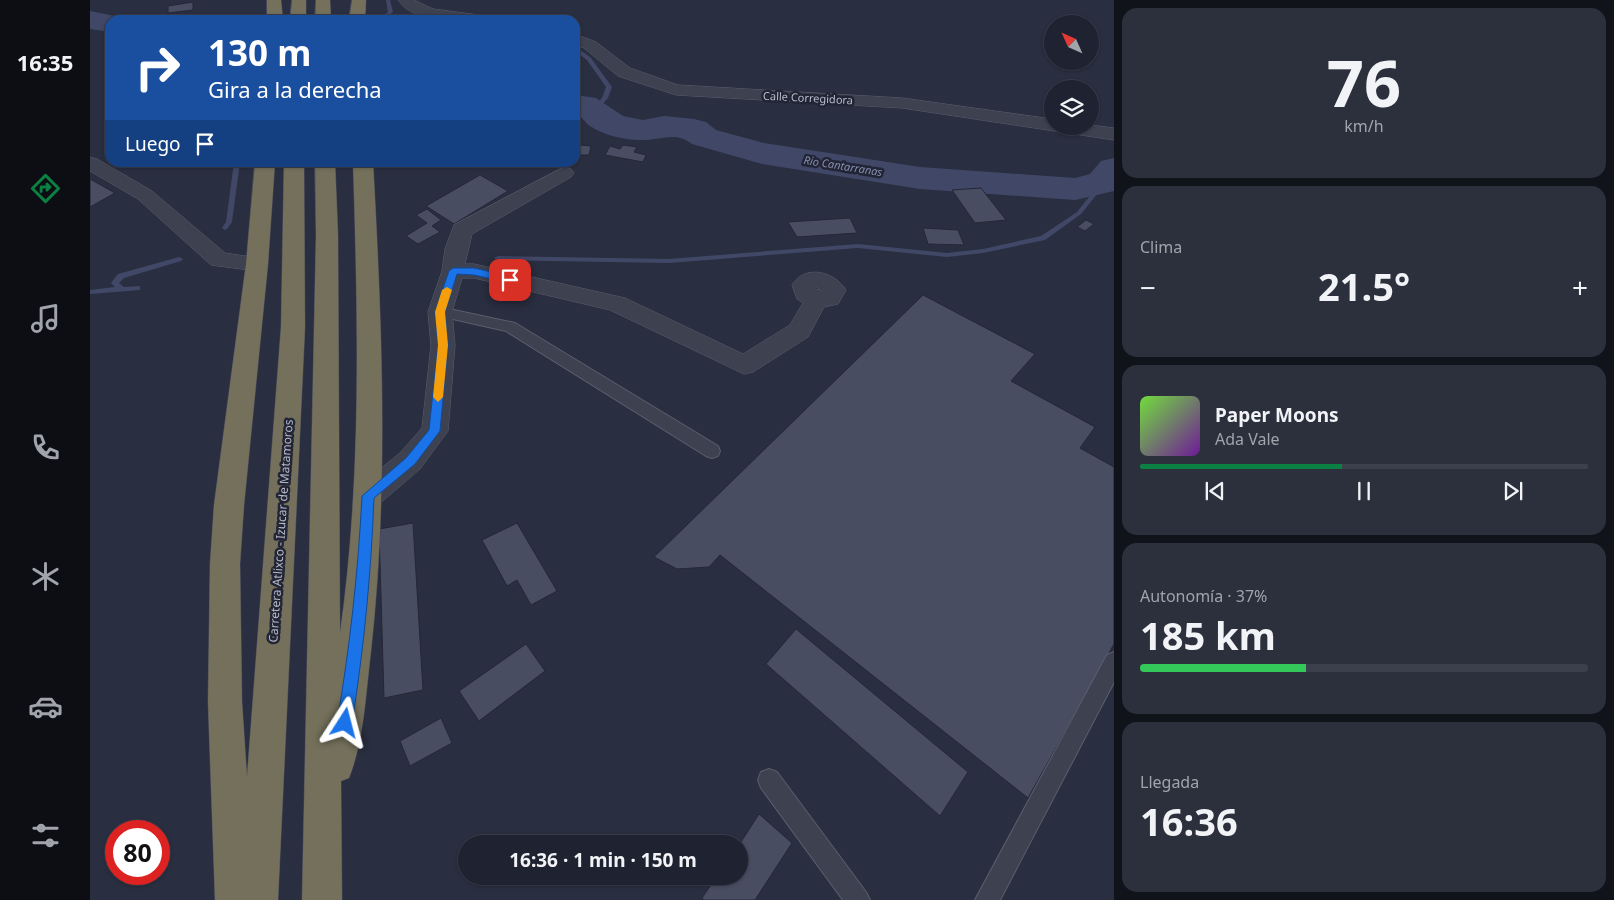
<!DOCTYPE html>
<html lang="es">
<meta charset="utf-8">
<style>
body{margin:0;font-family:"Noto Sans",sans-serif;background:#2c2f3c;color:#f1f3f6;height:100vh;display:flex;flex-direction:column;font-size:19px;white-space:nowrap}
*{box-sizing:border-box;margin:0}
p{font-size:16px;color:#a1a4ab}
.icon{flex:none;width:28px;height:28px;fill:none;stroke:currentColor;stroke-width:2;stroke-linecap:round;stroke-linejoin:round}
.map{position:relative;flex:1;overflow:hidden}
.side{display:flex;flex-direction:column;gap:8px;padding:8px;background:#11131a;width:500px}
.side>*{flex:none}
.banner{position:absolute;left:15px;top:15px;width:475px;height:152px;border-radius:15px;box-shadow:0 1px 4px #0004,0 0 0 1px #3c3f4c;background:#1a4fa0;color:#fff;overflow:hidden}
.needle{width:32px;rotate:315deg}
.fabs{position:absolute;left:954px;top:15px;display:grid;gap:10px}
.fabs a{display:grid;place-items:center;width:55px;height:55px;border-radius:50%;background:#1f2230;box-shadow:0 1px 4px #0004,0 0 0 1px #3c3f4c;font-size:25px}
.speed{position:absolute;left:15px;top:820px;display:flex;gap:10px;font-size:25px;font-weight:700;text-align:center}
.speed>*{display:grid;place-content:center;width:65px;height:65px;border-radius:50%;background:#1f2230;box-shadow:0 1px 4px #0004,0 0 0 1px #3c3f4c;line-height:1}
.speed .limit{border:8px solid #d22;background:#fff;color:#111}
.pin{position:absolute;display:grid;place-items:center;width:42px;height:42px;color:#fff;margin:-21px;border-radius:10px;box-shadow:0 2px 8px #0006}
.me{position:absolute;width:55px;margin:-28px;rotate:9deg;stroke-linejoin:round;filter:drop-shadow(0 0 4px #0008)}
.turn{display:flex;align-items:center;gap:18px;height:105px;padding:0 20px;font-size:22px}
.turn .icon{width:65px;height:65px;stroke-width:2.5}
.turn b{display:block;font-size:35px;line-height:42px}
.then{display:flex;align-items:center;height:48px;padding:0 20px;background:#0003;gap:10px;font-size:19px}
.big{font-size:38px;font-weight:700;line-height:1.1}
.side .card{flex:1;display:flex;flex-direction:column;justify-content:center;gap:8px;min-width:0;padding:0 18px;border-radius:15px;background:#2c2f3c}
.side .dial{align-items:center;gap:0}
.dial b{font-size:65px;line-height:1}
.song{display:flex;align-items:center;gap:15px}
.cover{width:60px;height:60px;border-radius:8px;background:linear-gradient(135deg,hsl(100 70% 55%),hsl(280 70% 35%))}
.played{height:5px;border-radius:2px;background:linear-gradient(90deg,#0b8043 45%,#3c3f4c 45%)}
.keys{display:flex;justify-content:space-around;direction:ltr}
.heat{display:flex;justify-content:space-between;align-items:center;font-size:28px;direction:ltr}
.charge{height:8px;border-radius:4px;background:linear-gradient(90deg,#34c759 37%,#3c3f4c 0)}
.trip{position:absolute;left:368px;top:835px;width:290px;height:50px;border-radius:25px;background:#1f2230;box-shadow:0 1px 4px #0004,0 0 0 1px #3c3f4c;font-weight:700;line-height:50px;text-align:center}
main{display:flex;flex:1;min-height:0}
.menu{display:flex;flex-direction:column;width:90px;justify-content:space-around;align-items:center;background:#0c0e13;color:#a1a4ab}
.menu .icon{width:35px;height:35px}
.menu .selected{color:#0b8043}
.menu b{font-size:22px;color:#f1f3f6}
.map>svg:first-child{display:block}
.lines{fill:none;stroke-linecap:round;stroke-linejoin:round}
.stream{fill:#414867;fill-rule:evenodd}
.river{fill:#414867;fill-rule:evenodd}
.building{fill:#484d61;stroke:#242737}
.lane-casing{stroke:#5b5e6d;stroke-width:2}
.street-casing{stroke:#5b5e6d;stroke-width:1}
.highway-casing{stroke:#484b5a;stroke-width:1}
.lane{fill:#3d4150;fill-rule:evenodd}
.street{fill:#3d4150;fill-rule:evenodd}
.highway{fill:#75705b;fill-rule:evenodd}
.route{fill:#1a73e8;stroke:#114b97}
.slow{fill:#f59e0b}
.labels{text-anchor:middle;stroke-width:5;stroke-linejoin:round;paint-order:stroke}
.far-street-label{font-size:11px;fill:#babcca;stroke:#222535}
.far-water-label{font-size:11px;font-style:italic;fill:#848dae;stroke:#222535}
.street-label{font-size:12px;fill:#babcca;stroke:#222535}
</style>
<main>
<nav class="menu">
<b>16:35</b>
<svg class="icon selected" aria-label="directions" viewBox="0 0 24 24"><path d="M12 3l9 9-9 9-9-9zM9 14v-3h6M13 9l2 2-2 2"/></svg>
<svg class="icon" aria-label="music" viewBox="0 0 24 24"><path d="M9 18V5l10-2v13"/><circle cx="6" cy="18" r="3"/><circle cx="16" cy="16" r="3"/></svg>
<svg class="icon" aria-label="phone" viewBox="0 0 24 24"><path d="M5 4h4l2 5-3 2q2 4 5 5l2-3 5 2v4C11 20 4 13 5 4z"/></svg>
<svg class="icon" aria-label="climate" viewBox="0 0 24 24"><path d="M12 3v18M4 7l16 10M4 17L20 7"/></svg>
<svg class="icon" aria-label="car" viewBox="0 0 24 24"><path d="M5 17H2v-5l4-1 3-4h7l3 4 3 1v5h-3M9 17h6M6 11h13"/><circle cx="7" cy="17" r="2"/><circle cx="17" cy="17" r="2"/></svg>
<svg class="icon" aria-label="filters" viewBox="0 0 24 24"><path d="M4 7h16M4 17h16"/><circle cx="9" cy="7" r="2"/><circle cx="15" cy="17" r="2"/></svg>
</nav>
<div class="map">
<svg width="1024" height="900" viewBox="0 0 1024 900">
<rect width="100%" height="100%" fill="#292e40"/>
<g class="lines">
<g class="stream">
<polygon points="296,0 300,0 303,12 297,17 318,16 351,19 353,20 318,18 290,20 290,18 298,12"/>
<polygon points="485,46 501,58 522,87 518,98 506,111 501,110 512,98 516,87 497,60 485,51"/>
<polygon points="144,162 150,162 142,222 137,229 135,230 132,228 136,222"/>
<polygon points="1013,181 1016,183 991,214 955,240 893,253 857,257 768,248 579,263 408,260 404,258 408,256 579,259 768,244 857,253 893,249 951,236 987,212 1011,182"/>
<polygon points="89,257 93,259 91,261 34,278 29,283 34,287 50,286 50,290 0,294 0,290 25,287 21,283 28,274"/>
</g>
<g class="river">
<polygon points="0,11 30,17 32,20 20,20 20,32 0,29"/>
<path d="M485,95L506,98L533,116L553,120L574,116L604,119L616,122L626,130L674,143L830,167L985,178L1000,174L1011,161L1024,158V191L985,200L830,189L672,164L602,144C586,131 571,140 553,140C537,141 513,135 500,126C494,122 493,116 485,115Z"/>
</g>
</g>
<g class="building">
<polygon points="103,2 103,10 78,13 78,6"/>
<polygon points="490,145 501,146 499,155 488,155"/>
<polygon points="533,145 547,147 544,152 556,155 553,162 515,155 520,146 530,149"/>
<polygon points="390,175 418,191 364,224 336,206"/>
<polygon points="0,179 25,193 0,207"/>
<polygon points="891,188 916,220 885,223 862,190"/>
<polygon points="337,209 351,220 342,226 350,232 328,244 316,236 337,223 326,215"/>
<polygon points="760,218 767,233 707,237 698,222"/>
<polygon points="996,220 1004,224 995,231 987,227"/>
<polygon points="833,228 868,230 874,245 838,244"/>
<polygon points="833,295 945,354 921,381 1005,427 990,448 1024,467 1024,644 938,798 630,555 619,567 587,569 564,557"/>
<polygon points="323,523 333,690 294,698 289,529"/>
<polygon points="427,523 467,591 441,605 427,580 417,586 392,540"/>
<polygon points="706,629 878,772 850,816 676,664"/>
<polygon points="436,644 455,671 389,721 369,691"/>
<polygon points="351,718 362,743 320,766 310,741"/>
<polygon points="669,814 702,843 665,900 614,900 612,898 627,876 649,876 649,845"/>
</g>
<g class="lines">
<g class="lane-casing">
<g id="lane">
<polygon points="350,307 425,323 628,446 630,451 628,456 622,458 616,456 416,331 345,315 343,312 345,309"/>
<polygon points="1024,652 1024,682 910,900 885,900 1017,655"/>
<polygon points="679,769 687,772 776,892 780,900 753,900 671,788 668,780 671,772"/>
</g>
</g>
<g class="street-casing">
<g id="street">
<path d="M308,0H324L343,9L389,15L397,20C370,20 326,26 308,0Z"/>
<polygon points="485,34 506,42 540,68 588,85 812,98 962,119 962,126 1000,125 1024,128 1024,140 812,108 586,95 528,76 494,48 485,45"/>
<polygon points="0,157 7,159 62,191 135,253 175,259 178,264 175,269 167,271 121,265 48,199 0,171"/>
<path d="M474,167L481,169L484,173L481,177L382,234L375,264H384L535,298L653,354L700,325L713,303L707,299L702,285C715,264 744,271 756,290L748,304L734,307L718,337L663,372L654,374L520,310L384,278H372L362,312L365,345L358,431L330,469L288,505L278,508L268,505L264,496L268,487L310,453L332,428L341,345L338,312L352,271L355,249L364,225ZM726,287L732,291L725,289Z"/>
</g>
</g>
<g class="highway-casing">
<g id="highway">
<polygon points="177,0 191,0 193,20 177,20"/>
<polygon points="202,0 216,0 216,20 200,20"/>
<polygon points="226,0 240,0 241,20 225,20"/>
<polygon points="262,0 276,0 275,20 259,20"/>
<polygon points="165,162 185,162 178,264 154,505 150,564 152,702 157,777 191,327 194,162 214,162 215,327 188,900 125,900 118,702 120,564 124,505 156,264"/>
<path d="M225,162H245L248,235L250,633C272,478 268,319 263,162H283C292,325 299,489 281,651C276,691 274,741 259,778L251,781L252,900H212L226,235Z"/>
</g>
</g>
<use href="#lane" class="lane"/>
<use href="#street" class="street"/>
<use href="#highway" class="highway"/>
</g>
<path class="route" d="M363,268H384L423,277L425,280L420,283L384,275L367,274L355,312L358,345L350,431L325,464L284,498C281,575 274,647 262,723L260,728L255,730L250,728L247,723C260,645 268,574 272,496L316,458L339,430L348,345L345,312L359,271Z"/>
<polygon class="slow" points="357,287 362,290 355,312 358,345 353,397 348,402 343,397 348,345 345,312 352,290"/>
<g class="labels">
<g class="far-street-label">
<text transform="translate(718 98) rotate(3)" y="4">Calle Corregidora</text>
</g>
<g class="far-water-label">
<text transform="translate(753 166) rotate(9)" y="4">Rio Cantarranas</text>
</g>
<g class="street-label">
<text transform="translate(191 531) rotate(-86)" y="4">Carretera Atlixco - Izucar de Matamoros</text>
</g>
</g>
</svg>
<div class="fabs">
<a><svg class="needle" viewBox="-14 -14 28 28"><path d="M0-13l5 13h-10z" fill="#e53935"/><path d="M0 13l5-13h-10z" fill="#a1a4ab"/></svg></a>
<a><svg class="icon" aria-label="layers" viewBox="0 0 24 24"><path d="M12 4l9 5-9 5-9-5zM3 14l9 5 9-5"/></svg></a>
</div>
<div class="speed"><div class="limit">80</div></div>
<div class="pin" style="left:420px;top:280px;background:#d93025"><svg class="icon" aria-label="arrive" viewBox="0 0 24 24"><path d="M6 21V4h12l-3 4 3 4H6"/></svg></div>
<svg class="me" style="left:255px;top:723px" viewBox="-20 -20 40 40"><path d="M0-17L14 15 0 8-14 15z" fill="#1a73e8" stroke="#fff" stroke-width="4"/></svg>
<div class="trip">16:36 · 1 min · 150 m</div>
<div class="banner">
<div class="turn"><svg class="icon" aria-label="right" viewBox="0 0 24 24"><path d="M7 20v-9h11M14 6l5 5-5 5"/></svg><div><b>130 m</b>Gira a la derecha</div></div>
<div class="then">Luego<svg class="icon" aria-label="arrive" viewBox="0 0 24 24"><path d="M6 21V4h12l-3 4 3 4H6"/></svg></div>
</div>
</div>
<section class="side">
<div class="card dial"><b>76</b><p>km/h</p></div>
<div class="card"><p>Clima</p>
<div class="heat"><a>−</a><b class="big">21.5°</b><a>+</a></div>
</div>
<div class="card">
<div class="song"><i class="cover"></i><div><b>Paper Moons</b><p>Ada Vale</p></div></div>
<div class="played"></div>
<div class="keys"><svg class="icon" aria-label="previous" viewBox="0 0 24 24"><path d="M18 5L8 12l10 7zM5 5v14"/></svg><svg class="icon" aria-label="pause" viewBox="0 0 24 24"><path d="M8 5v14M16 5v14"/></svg><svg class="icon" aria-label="next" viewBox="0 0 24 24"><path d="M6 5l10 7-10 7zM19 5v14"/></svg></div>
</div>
<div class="card"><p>Autonomía · 37%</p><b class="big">185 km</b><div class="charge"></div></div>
<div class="card"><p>Llegada</p><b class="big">16:36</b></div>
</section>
</main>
